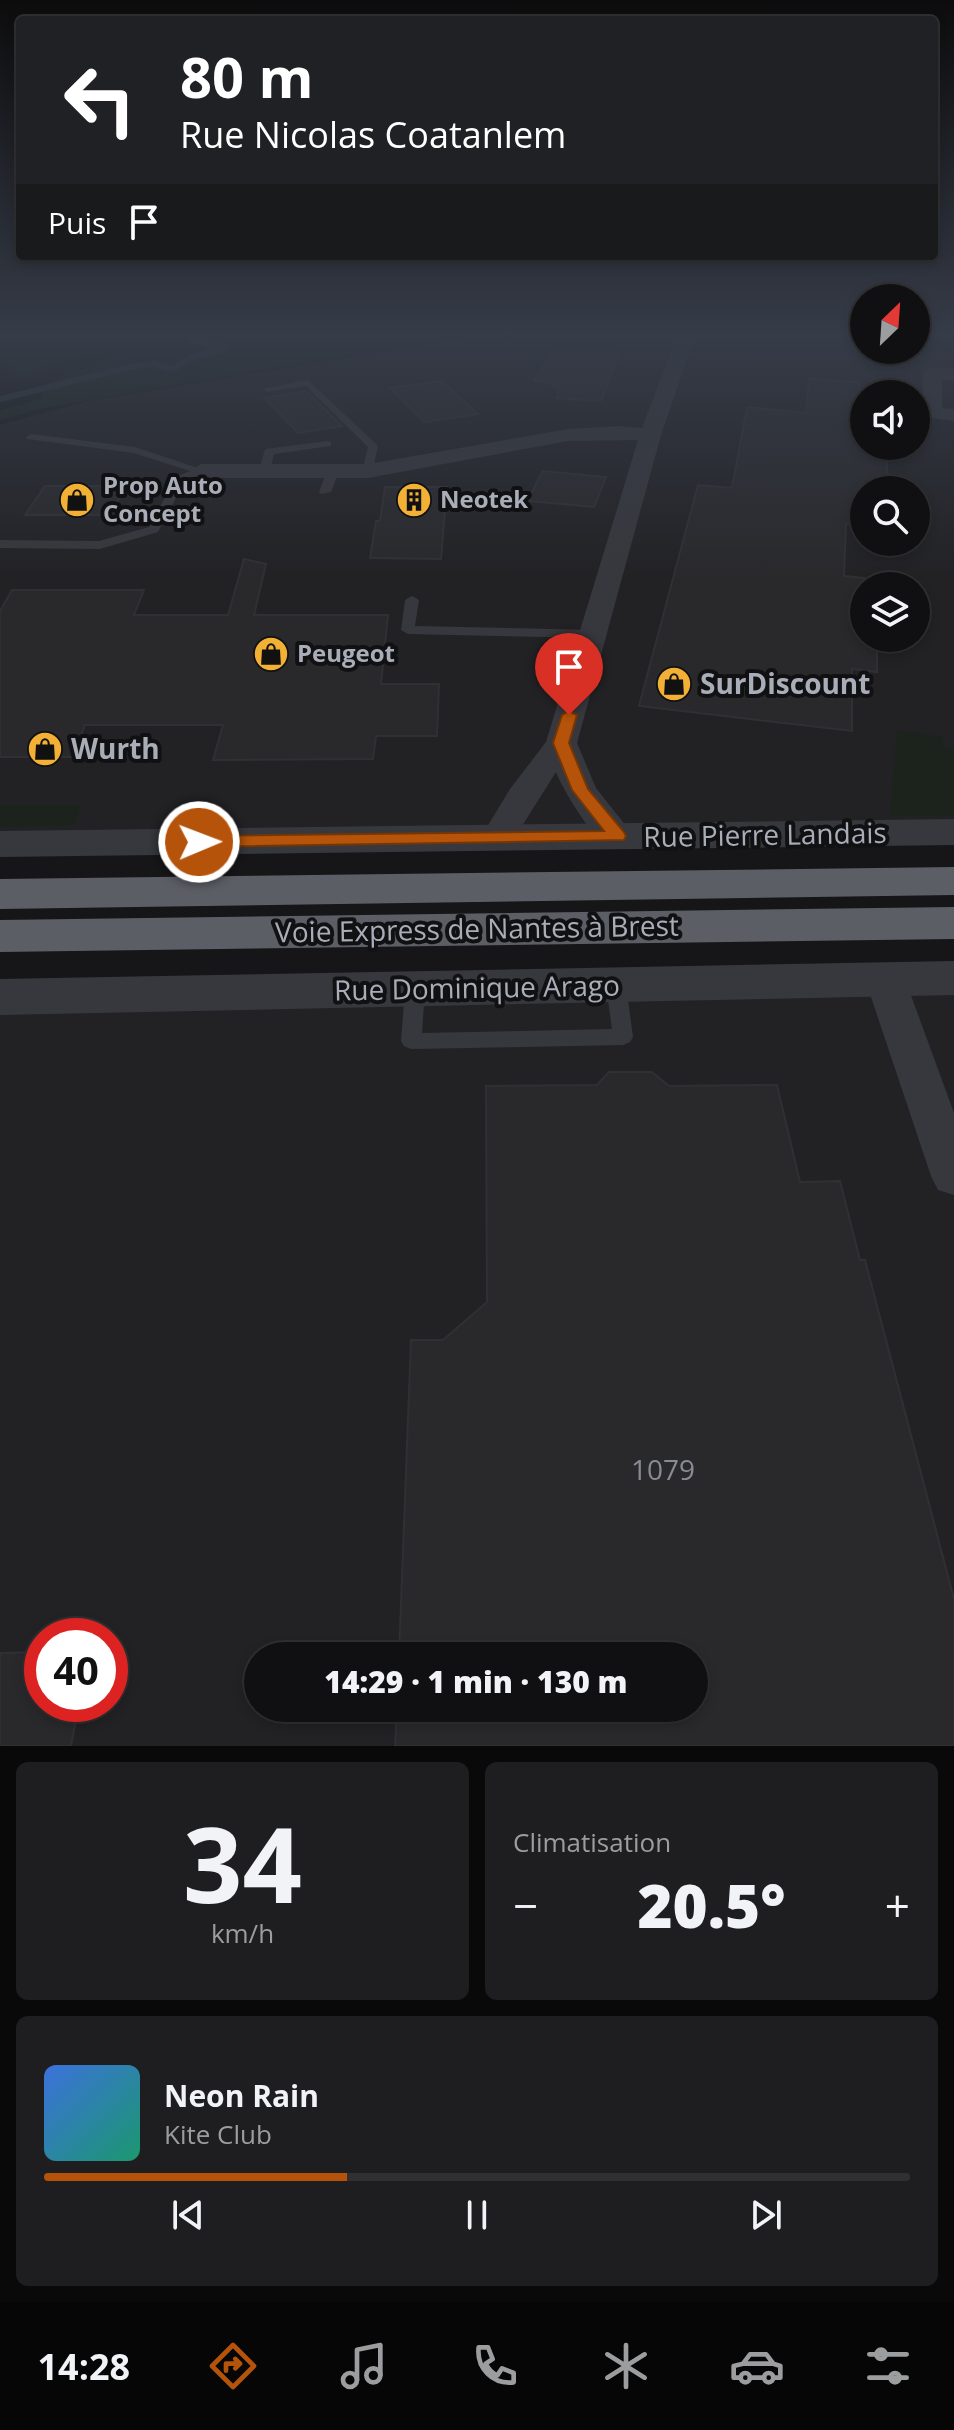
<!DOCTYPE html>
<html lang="fr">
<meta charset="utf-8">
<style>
body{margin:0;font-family:"Open Sans",sans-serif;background:#1e1e20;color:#f1f3f6;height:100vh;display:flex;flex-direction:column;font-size:30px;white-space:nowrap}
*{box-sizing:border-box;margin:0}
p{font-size:26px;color:#9c9d9f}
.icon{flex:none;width:44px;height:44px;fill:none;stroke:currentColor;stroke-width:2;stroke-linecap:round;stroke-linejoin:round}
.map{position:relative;height:1746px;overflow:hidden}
.drawer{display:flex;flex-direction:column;gap:16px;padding:16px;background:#09090a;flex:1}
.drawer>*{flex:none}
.hud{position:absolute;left:16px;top:16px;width:922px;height:244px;border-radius:8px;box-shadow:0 4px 12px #0003,0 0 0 2px #303032;background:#202124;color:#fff;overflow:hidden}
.needle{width:52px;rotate:25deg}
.tools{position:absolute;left:850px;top:284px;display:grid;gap:16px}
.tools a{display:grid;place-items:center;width:80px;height:80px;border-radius:50%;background:#101012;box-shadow:0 4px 12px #0003,0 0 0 2px #303032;font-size:40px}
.speed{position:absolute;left:24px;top:1618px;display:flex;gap:16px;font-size:40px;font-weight:700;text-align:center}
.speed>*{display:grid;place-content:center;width:104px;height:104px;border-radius:50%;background:#101012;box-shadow:0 4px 12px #0003,0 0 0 2px #303032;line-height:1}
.speed .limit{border:12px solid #d22;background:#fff;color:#111}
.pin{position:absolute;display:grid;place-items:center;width:68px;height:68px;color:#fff;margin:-82px -34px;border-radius:50% 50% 50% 0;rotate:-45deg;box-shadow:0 0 8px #0007}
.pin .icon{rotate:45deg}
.me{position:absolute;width:88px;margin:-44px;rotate:89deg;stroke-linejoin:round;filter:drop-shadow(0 0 6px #0008)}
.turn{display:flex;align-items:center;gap:28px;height:168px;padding:0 32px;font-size:36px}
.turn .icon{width:104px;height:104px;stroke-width:2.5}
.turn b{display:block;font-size:56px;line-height:68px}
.then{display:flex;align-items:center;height:76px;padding:0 32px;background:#0003;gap:16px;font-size:30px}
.big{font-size:60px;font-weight:800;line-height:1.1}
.drawer .widget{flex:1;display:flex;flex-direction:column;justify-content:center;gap:12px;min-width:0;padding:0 28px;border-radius:12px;background:#1e1e20}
.drawer .dial{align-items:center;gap:0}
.dial b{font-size:104px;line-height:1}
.song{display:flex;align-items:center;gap:24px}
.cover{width:96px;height:96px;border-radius:12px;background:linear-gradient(135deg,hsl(220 70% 55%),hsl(160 70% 35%))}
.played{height:8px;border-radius:4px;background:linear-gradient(90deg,#b45309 35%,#303032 35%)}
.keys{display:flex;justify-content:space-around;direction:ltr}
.heat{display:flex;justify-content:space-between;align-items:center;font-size:44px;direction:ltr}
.drawer .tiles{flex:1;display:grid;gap:16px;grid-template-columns:1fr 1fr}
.widget:last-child{grid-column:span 2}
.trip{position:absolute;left:244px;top:1642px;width:464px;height:80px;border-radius:40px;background:#101012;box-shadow:0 4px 12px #0003,0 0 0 2px #303032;font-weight:800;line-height:80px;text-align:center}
.menu{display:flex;height:128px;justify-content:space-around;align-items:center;background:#060607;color:#9c9d9f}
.menu .icon{width:56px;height:56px}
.menu .on{color:#b45309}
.menu b{font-size:36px;color:#f1f3f6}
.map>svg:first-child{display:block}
.built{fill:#222225;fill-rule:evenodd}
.green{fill:#1c231d}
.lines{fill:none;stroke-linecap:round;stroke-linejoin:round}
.stream{stroke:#2c353c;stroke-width:6}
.building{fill:#29292c;stroke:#303034;stroke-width:2}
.service{fill:#37383d;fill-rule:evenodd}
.minor{fill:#37383d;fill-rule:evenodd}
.tertiary{fill:#37383d;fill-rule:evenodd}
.trunk{fill:#5b5e65;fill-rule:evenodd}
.route{fill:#b45309;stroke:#753606;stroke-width:2}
.labels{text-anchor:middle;stroke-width:8;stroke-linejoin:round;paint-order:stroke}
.far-poi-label{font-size:24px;font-weight:bold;fill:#a8adb8;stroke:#111113;text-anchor:start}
.poi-label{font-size:28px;font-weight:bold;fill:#a8adb8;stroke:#111113;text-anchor:start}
.street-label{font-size:28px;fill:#a8adb8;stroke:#111113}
.near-number-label{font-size:28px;fill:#888b94}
</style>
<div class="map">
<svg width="954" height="1746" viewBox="0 0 954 1746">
<rect width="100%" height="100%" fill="#161618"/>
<g class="built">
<path d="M495,333H864V350H916L918,333L917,349L954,352V832L0,844V425L88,401ZM864,394H916V446H864ZM864,490H916V542H864ZM864,586H916V638H864Z"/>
<path d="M954,978V1746H0V997ZM42,1636H110V1704H42ZM258,1656H694V1708H258Z"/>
</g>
<g class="green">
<polygon points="132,333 101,343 21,378 0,358 0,333"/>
<polygon points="169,333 468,333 40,409 0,420 0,410 41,399 43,385"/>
<polygon points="897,730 943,737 943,748 954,750 954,816 890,816"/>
<polygon points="0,805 81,805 74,825 0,827"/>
</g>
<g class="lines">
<polyline class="stream" points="0,399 134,366 155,364 172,369 191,358 227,348 191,340 194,333"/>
</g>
<g class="building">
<polygon points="555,346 620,353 601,401 556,398 560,388 552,387 553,383 534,381"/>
<polygon points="809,379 859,382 864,446 886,446 888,488 861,486 860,525 846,524 844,576 864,578 864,638 877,638 877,672 852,669 852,731 639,706 698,485 732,488 747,407 806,413"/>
<polygon points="442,381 478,414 424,422 390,388"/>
<polygon points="306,391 342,426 298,433 264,398"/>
<polygon points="543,471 606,477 594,507 527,501"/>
<polygon points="45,486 126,486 110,515 25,515"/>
<polygon points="385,487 447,487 441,559 370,558 376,521 380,521"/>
<polygon points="244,559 266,564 254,615 388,615 381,684 439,684 437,736 376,736 373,759 213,760 223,725 85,725 72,757 0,757 0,611 12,590 144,590 134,615 228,615"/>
<polygon points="609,1072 652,1072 669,1086 777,1085 800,1182 840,1181 860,1260 865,1260 954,1599 954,1746 395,1746 397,1708 694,1708 694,1656 399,1656 411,1340 443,1340 487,1302 486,1086 597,1085"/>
<polygon points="42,1652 42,1704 79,1704 71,1746 0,1746 0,1653"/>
</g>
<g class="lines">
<g class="service">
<polygon points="308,380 378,446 372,473 362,471 368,447 306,386 267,392 262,389"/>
<polygon points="31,434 135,447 207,471 185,481 158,532 100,549 0,548 0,540 99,541 149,527 176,477 190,471 134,453 27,439 26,437"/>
<polygon points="327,441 331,442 331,446 274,454 269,473 259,471 265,449"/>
<polygon points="333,468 339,471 331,492 321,494 319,492 327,471"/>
<polygon points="412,596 419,600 415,626 594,630 601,634 594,638 408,634 401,630 405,600"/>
<polygon points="616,978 623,980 626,985 633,1037 630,1042 623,1045 411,1049 404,1046 401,1041 405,989 408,984 422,984 425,989 422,1033 612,1029 606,985 609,980"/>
</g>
<g class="minor">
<path d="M678,333H696L661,435L577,743L596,788L634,836L629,844C621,846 612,848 604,843C588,831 563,790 556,772L510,845L498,848L486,845L481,837L510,789L546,742L638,440L568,441L368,478H201L190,471L201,464H368L568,429L618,426L642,428Z"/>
<polygon points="932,367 954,369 954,381 942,380 942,408 954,409 954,421 925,417 922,413 923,373"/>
<polygon points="885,965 899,969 905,979 954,1113 954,1195 938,1190 931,1176 865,979 871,969"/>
</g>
<g class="tertiary">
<polygon points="954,819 954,845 0,857 0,831"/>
<polygon points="954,961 954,995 0,1015 0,979"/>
</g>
<g class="trunk">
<polygon points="954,867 954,895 0,909 0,879"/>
<polygon points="954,907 954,939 0,952 0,920"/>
</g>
</g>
<linearGradient id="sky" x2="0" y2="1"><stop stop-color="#0c0c0d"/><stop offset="0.58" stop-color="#363c48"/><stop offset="1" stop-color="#363c48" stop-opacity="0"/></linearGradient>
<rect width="954" height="578" fill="url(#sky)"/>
<polygon class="route" points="569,711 577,715 569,743 588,789 624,832 626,836 624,840 199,847 190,842 199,836 604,831 572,790 553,743 562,715"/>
<defs>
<g id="shop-disc" transform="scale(1.8)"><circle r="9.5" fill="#f2b134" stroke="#111113"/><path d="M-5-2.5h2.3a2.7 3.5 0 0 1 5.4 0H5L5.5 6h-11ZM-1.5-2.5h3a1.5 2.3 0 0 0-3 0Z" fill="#111"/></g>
<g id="building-disc" transform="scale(1.8)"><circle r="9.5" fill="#f2b134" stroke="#111113"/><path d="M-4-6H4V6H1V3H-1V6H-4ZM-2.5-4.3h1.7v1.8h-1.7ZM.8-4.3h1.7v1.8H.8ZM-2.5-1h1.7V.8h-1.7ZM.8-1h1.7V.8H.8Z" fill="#111"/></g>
</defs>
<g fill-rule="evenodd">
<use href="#shop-disc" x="77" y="500"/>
<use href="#building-disc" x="414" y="500"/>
<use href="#shop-disc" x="271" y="654"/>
<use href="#shop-disc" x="674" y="684"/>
<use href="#shop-disc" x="45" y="749"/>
</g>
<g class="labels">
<g class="far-poi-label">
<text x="103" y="494">Prop Auto<tspan x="103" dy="28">Concept</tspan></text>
<text x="440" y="508">Neotek</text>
<text x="297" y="662">Peugeot</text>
</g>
<g class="poi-label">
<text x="700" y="694">SurDiscount</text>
<text x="71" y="759">Wurth</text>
</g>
<g class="street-label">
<text transform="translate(765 835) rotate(-1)" y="10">Rue Pierre Landais</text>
<text transform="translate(477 929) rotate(-1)" y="10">Voie Express de Nantes à Brest</text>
<text transform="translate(477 988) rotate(-1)" y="10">Rue Dominique Arago</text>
</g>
<g class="near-number-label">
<text x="663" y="1480">1079</text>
</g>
</g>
</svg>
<div class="tools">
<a><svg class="needle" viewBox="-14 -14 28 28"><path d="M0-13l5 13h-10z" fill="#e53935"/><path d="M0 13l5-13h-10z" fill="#9c9d9f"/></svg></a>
<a><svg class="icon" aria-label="sound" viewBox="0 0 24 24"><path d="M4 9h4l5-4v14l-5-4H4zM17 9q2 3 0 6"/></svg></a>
<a><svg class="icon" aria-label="search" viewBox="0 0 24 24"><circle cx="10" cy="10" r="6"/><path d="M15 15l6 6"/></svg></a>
<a><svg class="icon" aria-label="layers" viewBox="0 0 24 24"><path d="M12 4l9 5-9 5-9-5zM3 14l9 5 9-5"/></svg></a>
</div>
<div class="speed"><div class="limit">40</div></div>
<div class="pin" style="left:569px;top:715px;background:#d93025"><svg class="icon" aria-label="arrive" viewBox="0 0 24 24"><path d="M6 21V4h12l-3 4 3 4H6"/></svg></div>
<svg class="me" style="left:199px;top:842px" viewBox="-20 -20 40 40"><circle r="17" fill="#b45309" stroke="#fff" stroke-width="3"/><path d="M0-11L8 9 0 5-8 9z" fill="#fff"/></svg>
<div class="trip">14:29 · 1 min · 130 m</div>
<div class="hud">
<div class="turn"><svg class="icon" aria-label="left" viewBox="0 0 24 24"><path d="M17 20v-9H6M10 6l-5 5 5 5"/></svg><div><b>80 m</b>Rue Nicolas Coatanlem</div></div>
<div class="then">Puis<svg class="icon" aria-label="arrive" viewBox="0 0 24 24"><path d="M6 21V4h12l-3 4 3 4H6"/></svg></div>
</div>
</div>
<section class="drawer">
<div class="tiles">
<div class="widget dial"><b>34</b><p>km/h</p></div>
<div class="widget"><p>Climatisation</p>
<div class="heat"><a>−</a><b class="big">20.5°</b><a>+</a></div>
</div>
<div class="widget">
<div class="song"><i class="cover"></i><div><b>Neon Rain</b><p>Kite Club</p></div></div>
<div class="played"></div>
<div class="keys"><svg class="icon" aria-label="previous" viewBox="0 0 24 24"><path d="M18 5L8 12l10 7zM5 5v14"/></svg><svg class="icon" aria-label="pause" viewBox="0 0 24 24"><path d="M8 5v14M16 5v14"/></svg><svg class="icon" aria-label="next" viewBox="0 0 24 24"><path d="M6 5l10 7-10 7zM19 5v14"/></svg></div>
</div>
</div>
</section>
<nav class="menu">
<b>14:28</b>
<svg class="icon on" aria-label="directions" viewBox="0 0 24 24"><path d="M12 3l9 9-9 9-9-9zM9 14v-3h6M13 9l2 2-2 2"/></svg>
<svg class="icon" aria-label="music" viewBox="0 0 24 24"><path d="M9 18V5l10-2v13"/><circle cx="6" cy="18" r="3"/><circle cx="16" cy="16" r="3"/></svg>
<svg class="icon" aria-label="phone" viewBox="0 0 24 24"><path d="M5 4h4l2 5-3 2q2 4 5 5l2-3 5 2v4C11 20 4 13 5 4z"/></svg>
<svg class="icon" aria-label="climate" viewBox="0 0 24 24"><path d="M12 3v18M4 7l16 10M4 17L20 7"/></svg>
<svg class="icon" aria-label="car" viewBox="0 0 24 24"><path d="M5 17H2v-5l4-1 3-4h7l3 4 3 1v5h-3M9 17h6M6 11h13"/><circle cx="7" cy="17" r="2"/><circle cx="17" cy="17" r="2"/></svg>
<svg class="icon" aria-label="filters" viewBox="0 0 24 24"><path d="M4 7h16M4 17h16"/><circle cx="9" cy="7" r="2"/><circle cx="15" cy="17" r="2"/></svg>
</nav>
